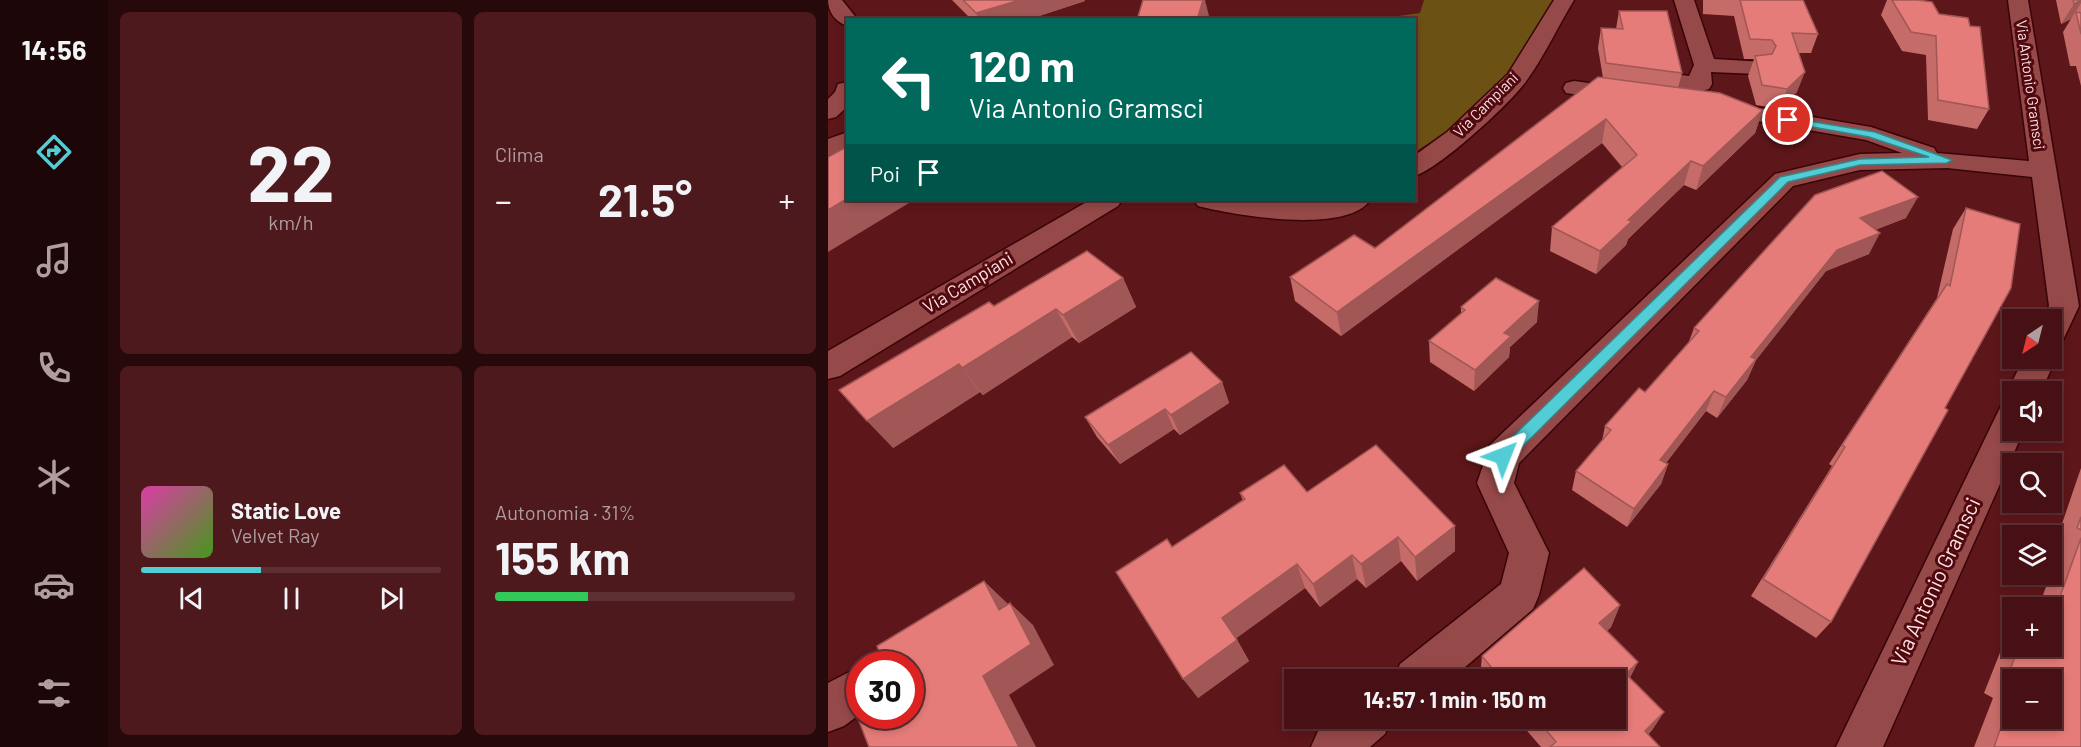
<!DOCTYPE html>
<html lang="it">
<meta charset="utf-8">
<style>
body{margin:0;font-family:Barlow,sans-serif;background:#4d191d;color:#f1f3f6;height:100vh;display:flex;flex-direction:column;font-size:22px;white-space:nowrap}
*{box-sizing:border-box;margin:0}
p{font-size:20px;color:#b09da0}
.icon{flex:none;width:33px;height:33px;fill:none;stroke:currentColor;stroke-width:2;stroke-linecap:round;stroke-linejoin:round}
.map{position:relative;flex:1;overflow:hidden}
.details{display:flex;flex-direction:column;gap:12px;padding:12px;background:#26090b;width:720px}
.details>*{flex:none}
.banner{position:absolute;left:18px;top:18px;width:570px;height:183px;border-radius:0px;box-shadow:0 3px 9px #0003,0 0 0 2px #5e3034;background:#00695c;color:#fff;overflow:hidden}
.needle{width:39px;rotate:215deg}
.tools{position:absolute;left:1174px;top:309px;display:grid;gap:12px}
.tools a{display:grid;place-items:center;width:60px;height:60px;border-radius:0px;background:#461014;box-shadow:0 3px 9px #0003,0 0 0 2px #5e3034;font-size:30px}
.speed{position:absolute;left:18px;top:651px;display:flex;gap:12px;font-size:30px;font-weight:700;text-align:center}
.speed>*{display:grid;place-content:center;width:78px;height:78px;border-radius:50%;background:#461014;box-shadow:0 3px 9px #0003,0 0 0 2px #5e3034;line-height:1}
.speed .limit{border:9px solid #d22;background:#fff;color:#111}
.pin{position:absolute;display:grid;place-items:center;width:51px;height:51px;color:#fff;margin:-26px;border:3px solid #fff;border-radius:50%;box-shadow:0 2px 6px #0007}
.me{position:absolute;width:66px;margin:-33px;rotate:45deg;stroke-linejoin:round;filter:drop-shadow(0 0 4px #0008)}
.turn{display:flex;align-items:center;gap:21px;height:126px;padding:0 24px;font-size:27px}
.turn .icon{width:78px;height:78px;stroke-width:2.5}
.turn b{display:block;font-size:42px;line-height:51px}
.then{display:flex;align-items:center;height:57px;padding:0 24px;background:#0003;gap:12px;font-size:22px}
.big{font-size:45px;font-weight:700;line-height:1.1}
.details .card{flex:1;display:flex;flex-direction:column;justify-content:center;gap:9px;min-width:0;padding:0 21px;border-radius:9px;background:#4d191d}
.details .dial{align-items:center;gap:0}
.dial b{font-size:78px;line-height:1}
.song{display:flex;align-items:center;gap:18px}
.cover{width:72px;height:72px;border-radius:9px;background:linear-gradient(135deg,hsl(320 70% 55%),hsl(100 70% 35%))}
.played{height:6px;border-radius:3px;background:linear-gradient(90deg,#52ccd5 40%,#5e3034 40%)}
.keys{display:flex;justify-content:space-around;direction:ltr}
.heat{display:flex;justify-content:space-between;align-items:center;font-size:33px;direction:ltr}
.charge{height:9px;border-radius:4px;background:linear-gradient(90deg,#34c759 31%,#5e3034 0)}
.details .tiles{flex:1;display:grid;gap:12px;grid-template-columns:repeat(2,1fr)}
.trip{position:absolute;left:456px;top:669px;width:342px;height:60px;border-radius:0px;background:#461014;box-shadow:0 3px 9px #0003,0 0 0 2px #5e3034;font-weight:700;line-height:60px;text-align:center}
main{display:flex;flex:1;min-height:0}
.tabs{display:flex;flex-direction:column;width:108px;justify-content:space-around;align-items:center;background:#1c0608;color:#b09da0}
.tabs .icon{width:42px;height:42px}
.tabs .on{color:#52ccd5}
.tabs b{font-size:27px;color:#f1f3f6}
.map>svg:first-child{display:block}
.green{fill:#6c5115}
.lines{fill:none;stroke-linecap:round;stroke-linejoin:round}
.minor-casing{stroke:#390408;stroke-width:3}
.minor{fill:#954948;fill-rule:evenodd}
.wall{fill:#c56b68;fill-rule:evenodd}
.shaded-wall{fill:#a05755}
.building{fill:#e57c79;stroke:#a05755;stroke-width:1.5}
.route{fill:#52ccd5;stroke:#35858a;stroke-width:1.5}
.labels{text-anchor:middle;stroke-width:6;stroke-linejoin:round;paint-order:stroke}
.far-street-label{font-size:15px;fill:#fee2e1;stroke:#510910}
.street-label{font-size:18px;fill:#fee2e1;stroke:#510910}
.near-street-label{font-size:21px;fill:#fee2e1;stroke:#510910}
</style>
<main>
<nav class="tabs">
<b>14:56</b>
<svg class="icon on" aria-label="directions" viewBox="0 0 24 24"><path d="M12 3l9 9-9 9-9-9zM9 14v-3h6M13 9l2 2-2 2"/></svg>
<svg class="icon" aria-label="music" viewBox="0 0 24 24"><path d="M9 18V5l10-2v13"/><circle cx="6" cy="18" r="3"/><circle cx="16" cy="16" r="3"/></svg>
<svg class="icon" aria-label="phone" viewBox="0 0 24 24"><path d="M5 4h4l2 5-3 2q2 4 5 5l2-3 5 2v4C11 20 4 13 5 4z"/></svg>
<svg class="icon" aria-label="climate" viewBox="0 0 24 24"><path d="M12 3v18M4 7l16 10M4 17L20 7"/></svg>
<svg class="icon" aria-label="car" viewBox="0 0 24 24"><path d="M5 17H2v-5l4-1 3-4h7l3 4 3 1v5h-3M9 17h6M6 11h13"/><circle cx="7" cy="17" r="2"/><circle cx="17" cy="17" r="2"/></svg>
<svg class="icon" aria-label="filters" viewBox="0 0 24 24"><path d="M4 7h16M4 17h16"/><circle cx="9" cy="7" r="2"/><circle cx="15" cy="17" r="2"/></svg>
</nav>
<section class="details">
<div class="tiles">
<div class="card dial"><b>22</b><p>km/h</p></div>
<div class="card"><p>Clima</p>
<div class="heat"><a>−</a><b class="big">21.5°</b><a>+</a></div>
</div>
<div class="card">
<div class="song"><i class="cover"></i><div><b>Static Love</b><p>Velvet Ray</p></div></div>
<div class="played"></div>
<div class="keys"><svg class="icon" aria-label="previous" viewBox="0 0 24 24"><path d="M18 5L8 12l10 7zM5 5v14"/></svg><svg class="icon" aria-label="pause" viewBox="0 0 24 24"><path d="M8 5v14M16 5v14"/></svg><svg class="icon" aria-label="next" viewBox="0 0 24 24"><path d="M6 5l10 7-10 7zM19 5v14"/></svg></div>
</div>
<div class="card"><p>Autonomia · 31%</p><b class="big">155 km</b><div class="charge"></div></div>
</div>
</section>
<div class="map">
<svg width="1253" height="747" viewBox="0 0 1253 747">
<rect width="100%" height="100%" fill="#5d161a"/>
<polygon class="green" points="596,0 727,0 684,68 641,117 587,152 586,20 542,20 592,13"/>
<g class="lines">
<g class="minor-casing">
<g id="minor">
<path d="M0,0H14L30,20H20V26C8,23 0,12 0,0Z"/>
<path d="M726,0H746C730,26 717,55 699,80C684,102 610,170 586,176V156L619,132L680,74Z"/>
<polygon points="846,0 866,0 886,59 937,62 940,67 937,72 929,74 883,72 884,84 881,89 873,91 806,82 803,77 806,72 814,70 861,76 866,65"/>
<polygon points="1180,0 1200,0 1251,306 1235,340 1224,344 1224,320 1214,320 1221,306 1204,177 1119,168 1032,170 965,186 691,463 686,483 721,553 711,595 705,609 622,680 566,680 572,664 673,584 681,553 649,483 662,445 947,174 1032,154 1074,153 1038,140 882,113 878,108 882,103 890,101 1043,127 1106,148 1109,153 1201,161"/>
<polygon points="746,81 798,88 806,90 810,95 806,100 798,102 738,93 735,88 738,83"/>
<polygon points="20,82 20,106 8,117 0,119 0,99 7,92 10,84"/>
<polygon points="20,132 20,148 0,156 0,139"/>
<polygon points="262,200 294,200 290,206 12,376 0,379 0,351"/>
<path d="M366,200C401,196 437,204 473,203C496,203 519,197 542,200C519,235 405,215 370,206Z"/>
<polygon points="1224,350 1228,358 1213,392 1185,392 1184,401 1179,392 1196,358 1224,358"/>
<polygon points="1185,402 1185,430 1196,430 1055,747 1008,747 1168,416 1173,406"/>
<polygon points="23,671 32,674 32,714 16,726 0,732 0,683"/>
<polygon points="505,718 563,718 557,734 542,747 483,747 490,731"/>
</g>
</g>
<use href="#minor" class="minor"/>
</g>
<g class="wall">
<polygon points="124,0 256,0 257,1 199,20 144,20"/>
<polygon points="875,0 975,0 990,34 983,53 970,53 969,92 952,109 928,105 920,76 926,59 916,59 906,16 875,14"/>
<polygon points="1059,0 1090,0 1111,14 1142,26 1161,109 1149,129 1100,120 1098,55 1074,51 1053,15"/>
<polygon points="1228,0 1253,0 1253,86 1248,66 1242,66 1235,32 1243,19 1233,24"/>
<polygon points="791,11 854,73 850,88 935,110 927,133 868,190 856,185 800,239 798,245 768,274 722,251 724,227 794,167 774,143 513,336 467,301 462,277 547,248 775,78 770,48 773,28 788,29"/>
<polygon points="987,195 1078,218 1047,230 1041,254 998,271 928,360 919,380 889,418 878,411 838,463 840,464 833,484 799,527 744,490 748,471 774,441 777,426 817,392 860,344 866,328"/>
<polygon points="1138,208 1117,408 1003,622 988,638 923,596 1004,466 1001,464 1109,298 1125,229"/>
<polygon points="295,278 308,307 251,343 244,337 155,395 152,392 65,448 166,306"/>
<polygon points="633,307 709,322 682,347 681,357 646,391 602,362 601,341 633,314"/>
<polygon points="394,382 401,403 352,435 346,429 292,464 269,437 257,417"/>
<path d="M1253,468V747H1146L1165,698L1156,693L1179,635L1185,630V646H1224V608H1210L1223,574H1224V571L1232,550L1226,547ZM1185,680L1224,718H1185Z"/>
<polygon points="479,492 627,551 589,581 573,561 538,588 529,579 492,607 477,588 408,638 421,661 370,698 344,547 415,501 412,493"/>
<polygon points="792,605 783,627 779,631 802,678 836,712 824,730 820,735 832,747 713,747 688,718 788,718 788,680 655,680 652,677 654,656"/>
</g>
<g class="shaded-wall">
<polygon points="192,0 256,0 257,1 199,20 151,20 148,13"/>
<polygon points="375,0 377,0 382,20 369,20"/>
<polygon points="1253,0 1253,3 1243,19 1233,24 1246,4"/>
<polygon points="977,72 969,92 952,109 959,89"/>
<polygon points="935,110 927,133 868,190 875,166"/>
<polygon points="778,119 774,143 513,336 509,312"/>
<polygon points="863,161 856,185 800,239 798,245 768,274 772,251 800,220"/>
<polygon points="1090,197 1078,218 1022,239 1032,218"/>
<polygon points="20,198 20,200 86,200 0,252 0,210"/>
<polygon points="1052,233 1041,254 998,271 928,360 919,380 889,418 898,397 923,357 1009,250"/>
<polygon points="295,278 308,307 251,343 235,315"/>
<polygon points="711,301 709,322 682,347 681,357 646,391 647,370 676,333"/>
<polygon points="228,309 244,337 155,395 134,368"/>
<polygon points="131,364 152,392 65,448 39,421"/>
<polygon points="394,382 401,403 352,435 343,415"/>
<polygon points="886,391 878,411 825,479 832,460"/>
<polygon points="337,409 346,429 292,464 280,445"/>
<polygon points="840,464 833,484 799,527 806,509"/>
<polygon points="627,526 627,551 589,581 587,557"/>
<polygon points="570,537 573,561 538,588 533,564"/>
<polygon points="524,555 529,579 492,607 485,584"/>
<polygon points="469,564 477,588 406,640 394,618"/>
<polygon points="156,581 180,604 171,610"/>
<polygon points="182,603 205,625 226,665 181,695 208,747 191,747 155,676"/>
<polygon points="792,605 783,627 763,645 771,623"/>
<polygon points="409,640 421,661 370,698 355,679"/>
<polygon points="810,662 800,682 798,674"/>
<polygon points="836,712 824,730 808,747 817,731"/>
</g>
<g class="building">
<polygon points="135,0 192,0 148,13"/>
<polygon points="315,0 375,0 369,20 309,20"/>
<polygon points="912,0 975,0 990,34 964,33 977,72 959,89 934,85 927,56 944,54 948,46 944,40 922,39"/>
<polygon points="1064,0 1090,0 1104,2 1111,14 1140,18 1142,26 1152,27 1161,109 1110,100 1108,36 1083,32"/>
<polygon points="1245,0 1253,0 1246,4"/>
<polygon points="791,11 839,11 854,73 778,63 773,28 795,29"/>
<polygon points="1248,12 1253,13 1253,34"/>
<polygon points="770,77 892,93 935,110 875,166 863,161 800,220 804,221 772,251 724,227 809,155 778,119 509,312 462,277 526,235 547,248"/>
<polygon points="20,146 20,198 0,210 0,157"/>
<polygon points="1054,171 1090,197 1032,218 1052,233 1009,250 923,357 928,359 898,397 886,391 832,460 840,464 806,509 748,471 783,430 777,426 811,388 817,392 871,331 866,328 987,195"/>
<polygon points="1138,208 1192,224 1183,288 1117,408 1120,410 1003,622 935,579 1017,447 1014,445 1119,284 1122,286"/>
<polygon points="259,251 295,278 235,315 228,309 134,368 131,364 39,421 11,390 161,302 166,306"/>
<polygon points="668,278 711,301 676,333 683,336 647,370 601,341 637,310 633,307"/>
<polygon points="363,352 394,382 343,415 337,409 280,445 257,417"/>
<polygon points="548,445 627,526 587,557 570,537 533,564 524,555 485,584 469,564 394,618 409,640 355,679 288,572 339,539 344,547 417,499 412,493 456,465 479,492"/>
<polygon points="1253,517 1253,530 1249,528"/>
<polygon points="1253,538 1253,747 1166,747 1185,693 1185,718 1224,718 1224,680 1185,680 1185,681 1179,678 1191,646 1224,646 1224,619"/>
<polygon points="756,568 792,605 771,623 810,662 798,674 836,712 817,731 832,747 722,747 728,742 708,718 788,718 788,680 674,680 654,656"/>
<polygon points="156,581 171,610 182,603 203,644 155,676 191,747 41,747 24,703 32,698 32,716 82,716 82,664 56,664 49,646"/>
</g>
<polygon class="route" points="956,117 1047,132 1124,160 1119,163 1032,165 960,182 680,461 675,462 669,461 667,456 669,452 952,177 1032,159 1101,157 1041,137 956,122"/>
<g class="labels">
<g class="far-street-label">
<text transform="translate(1202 85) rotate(82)" y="5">Via Antonio Gramsci</text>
<text transform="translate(658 105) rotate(-45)" y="5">Via Campiani</text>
</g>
<g class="street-label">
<text transform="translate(140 283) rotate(-31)" y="6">Via Campiani</text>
</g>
<g class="near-street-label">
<text transform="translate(1108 582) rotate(-65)" y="7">Via Antonio Gramsci</text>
</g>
</g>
</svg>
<div class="tools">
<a><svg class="needle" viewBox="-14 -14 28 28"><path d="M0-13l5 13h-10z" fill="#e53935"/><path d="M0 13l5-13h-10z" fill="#b09da0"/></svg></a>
<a><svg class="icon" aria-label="sound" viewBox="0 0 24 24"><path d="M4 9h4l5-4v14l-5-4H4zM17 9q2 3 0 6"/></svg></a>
<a><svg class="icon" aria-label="search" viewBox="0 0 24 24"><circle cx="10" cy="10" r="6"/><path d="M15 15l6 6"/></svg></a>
<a><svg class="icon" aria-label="layers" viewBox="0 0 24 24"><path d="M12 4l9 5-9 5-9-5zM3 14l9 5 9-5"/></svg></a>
<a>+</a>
<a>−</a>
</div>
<div class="speed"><div class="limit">30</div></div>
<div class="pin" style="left:960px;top:120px;background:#d93025"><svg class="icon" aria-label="arrive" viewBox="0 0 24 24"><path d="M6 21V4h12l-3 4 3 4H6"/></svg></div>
<svg class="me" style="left:675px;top:456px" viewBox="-20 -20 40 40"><path d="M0-17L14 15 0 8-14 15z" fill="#52ccd5" stroke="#fff" stroke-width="4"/></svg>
<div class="trip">14:57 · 1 min · 150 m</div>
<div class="banner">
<div class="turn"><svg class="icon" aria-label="left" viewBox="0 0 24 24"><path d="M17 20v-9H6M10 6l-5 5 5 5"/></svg><div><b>120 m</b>Via Antonio Gramsci</div></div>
<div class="then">Poi<svg class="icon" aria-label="arrive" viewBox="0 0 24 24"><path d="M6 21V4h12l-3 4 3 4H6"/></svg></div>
</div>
</div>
</main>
